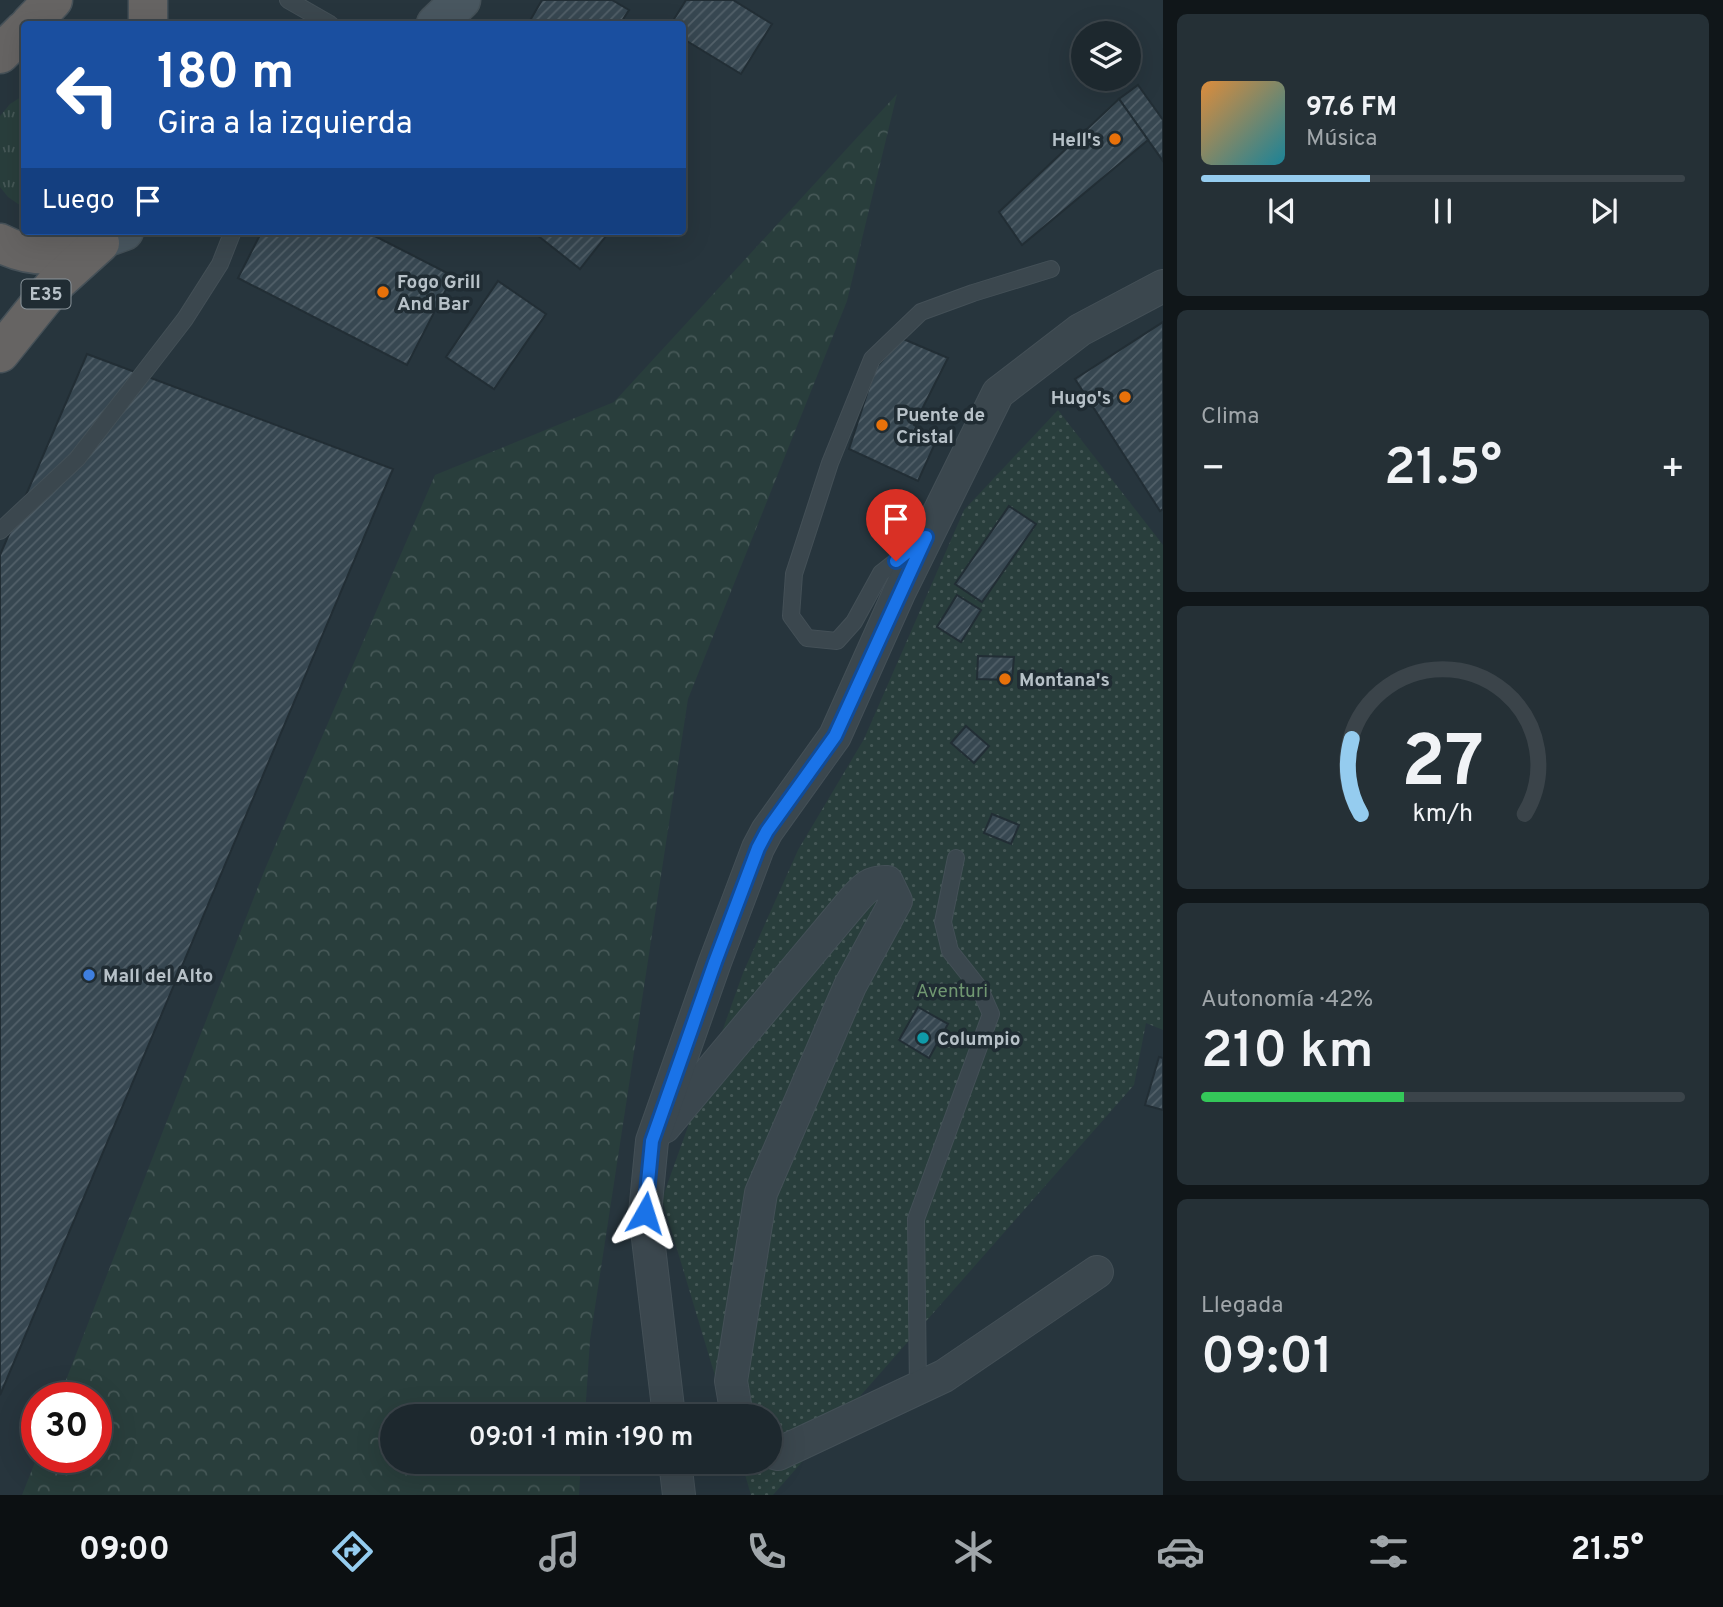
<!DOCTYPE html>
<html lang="es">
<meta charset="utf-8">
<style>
body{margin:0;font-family:Overpass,sans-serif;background:#253036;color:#f1f3f6;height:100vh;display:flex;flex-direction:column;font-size:26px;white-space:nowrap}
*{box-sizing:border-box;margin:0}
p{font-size:23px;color:#a0a6aa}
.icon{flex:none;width:38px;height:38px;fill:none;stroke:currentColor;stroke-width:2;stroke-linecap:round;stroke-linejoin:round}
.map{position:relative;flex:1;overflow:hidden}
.side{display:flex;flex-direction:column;gap:14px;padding:14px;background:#101619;width:560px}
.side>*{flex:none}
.top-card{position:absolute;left:21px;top:21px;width:665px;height:214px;border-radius:7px;box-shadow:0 7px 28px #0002,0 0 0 2px #3b444a;background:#1a4fa0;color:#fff;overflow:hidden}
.controls{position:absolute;left:1071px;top:21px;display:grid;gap:14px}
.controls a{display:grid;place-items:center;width:70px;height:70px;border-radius:50%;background:#1d282e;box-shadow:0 7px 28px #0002,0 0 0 2px #3b444a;font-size:35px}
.speed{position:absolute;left:21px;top:1382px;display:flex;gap:14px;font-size:35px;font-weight:700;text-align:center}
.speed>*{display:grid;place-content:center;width:91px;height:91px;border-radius:50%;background:#1d282e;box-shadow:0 7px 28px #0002,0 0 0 2px #3b444a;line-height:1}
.speed .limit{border:10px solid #d22;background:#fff;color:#111}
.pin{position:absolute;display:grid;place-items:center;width:60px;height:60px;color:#fff;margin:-72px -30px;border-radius:50% 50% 50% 0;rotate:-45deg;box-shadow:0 0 7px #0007}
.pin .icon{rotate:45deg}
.me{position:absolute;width:77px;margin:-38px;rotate:6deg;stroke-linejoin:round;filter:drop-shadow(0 0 5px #0008)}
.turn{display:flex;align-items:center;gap:24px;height:147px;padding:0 21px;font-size:32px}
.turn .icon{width:91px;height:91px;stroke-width:2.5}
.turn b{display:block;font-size:49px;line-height:60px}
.then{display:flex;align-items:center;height:66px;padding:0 21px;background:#0003;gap:14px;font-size:26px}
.big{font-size:52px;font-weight:600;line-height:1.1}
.side .tile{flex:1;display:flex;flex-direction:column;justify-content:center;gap:10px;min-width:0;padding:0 24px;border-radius:10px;background:#253036}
.side .dial{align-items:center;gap:0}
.dial svg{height:182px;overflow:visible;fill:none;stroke:#3b444a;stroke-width:7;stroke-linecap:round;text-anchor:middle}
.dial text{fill:#f1f3f6;stroke:none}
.song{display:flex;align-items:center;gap:21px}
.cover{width:84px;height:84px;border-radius:10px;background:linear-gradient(135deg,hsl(30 70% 55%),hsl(190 70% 35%))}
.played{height:7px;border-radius:4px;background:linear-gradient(90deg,#95ccef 35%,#3b444a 35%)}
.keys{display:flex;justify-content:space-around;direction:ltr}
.heat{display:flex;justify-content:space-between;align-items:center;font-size:38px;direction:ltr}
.charge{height:10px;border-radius:5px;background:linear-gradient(90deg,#34c759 42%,#3b444a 0)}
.trip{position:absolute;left:380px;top:1404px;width:402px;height:70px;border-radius:35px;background:#1d282e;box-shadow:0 7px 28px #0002,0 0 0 2px #3b444a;font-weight:600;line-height:70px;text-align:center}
.tabs{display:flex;height:112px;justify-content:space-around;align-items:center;background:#0c1012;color:#a0a6aa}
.tabs .icon{width:49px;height:49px}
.tabs .current{color:#95ccef}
.tabs b{font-size:32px;color:#f1f3f6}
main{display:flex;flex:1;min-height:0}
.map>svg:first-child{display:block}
.grass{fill:url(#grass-tufts)}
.forest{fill:url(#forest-crowns)}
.park{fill:url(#park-dots)}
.building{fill:url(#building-hatch);stroke:#222e35;stroke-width:2}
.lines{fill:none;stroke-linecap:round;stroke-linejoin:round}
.service-casing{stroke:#445057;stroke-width:18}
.minor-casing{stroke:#445057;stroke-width:34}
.secondary-casing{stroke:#445057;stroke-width:41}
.trunk-casing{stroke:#465158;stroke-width:41}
.service{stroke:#3b474e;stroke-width:16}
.minor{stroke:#3b474e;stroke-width:32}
.secondary{stroke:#495760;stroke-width:38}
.trunk{stroke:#666463;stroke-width:38}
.route-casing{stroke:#114b97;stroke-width:18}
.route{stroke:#1a73e8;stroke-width:12}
.food-dot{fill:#e8710a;stroke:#202c33;stroke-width:2.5}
.shop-dot{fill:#3f7fe0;stroke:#202c33;stroke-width:2.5}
.culture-dot{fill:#0f9aa8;stroke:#202c33;stroke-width:2.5}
.labels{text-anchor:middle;stroke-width:7;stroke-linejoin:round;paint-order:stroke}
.shield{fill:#202c33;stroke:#8a949b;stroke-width:2}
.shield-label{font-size:18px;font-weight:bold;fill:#b7c1c8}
.poi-label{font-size:19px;font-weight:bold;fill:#b7c1c8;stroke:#202c33;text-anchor:start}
.park-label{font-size:19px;fill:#709771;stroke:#202c33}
</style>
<main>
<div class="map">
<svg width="1163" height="1495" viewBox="0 0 1163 1495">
<defs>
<pattern id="grass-tufts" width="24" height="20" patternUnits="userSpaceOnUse" patternTransform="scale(1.75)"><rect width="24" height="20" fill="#293e3c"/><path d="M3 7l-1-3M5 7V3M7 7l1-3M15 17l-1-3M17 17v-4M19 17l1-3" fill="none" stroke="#465857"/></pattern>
<pattern id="forest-crowns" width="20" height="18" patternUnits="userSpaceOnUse" patternTransform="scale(1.75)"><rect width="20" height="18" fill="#293e3c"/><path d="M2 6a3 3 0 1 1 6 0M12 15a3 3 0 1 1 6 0" fill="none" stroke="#465857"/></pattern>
<pattern id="park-dots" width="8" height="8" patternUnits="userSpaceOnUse" patternTransform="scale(1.75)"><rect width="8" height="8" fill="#293e3c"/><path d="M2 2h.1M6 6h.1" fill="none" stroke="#465857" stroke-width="1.8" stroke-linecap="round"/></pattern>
<pattern id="building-hatch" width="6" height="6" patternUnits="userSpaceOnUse" patternTransform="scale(1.75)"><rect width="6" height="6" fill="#374751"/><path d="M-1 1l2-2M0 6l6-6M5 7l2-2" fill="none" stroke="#526069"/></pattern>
</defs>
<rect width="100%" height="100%" fill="#27353d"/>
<polygon class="grass" points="24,95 24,208 8,197 0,187 0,116 10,104"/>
<polygon class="forest" points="897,94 847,301 688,699 590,1340 585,1416 392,1416 392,1461 581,1461 579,1495 22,1495 37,1457 96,1458 96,1398 59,1398 265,869 435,475 614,402"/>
<polygon class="park" points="1058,410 1163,545 1163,1030 1146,1023 1134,1085 773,1495 751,1495 741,1461 770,1461 770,1416 727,1416 662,1199 743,973 798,850 864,739 964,510"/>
<g class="building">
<polygon points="542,0 612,0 629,10 620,24 528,24"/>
<polygon points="686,0 733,0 772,24 741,74 682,38 682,24 671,24"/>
<polygon points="1138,85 1163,120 1163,161 1119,99"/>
<polygon points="1119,99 1148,140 1022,245 999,212"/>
<polygon points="262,231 365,231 453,276 407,365 238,278"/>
<polygon points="532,231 610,231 580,269"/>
<polygon points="498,281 546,314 494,389 446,357"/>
<polygon points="1163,322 1163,509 1160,511 1075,379"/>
<polygon points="901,338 948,358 914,425 937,439 918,481 849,449 875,369"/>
<polygon points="87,354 393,469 0,1395 0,555"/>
<polygon points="1009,506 1036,524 982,602 955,584"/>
<polygon points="957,595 981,610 961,642 937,627"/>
<polygon points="978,656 1014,657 1012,680 977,679"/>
<polygon points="966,726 989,746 974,763 951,743"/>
<polygon points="992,814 1019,825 1011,844 984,833"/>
<polygon points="918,1007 948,1024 929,1058 899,1040"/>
<polygon points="1159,1057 1163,1058 1163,1110 1145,1105"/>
</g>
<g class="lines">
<g class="service-casing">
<g id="service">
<polyline points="288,0 330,24"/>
<polyline points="0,531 77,459 185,319 220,264 233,231"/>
<polyline points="913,548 881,573 854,622 837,641 807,638 791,616 794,574 830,463 872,359 921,312 973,293 1051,269"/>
<polyline points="918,1389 916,1219 991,1014 980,989 950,951 943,922 956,858"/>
</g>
</g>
<g class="minor-casing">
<g id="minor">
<path d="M664,1127L854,900C865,888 871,881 887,882L896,901L850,986L761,1193L731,1381L737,1416"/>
<polyline points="669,1416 645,1213 652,1141 715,962 758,848 767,831 835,736 899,593 998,393 1080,330 1163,286"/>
<polyline points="770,1452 778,1454 944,1376 1097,1272"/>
<polyline points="675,1461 679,1495"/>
</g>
</g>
<g class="secondary-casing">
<g id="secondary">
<polyline points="436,24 461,0"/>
<polyline points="107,237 124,231"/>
</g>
</g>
<g class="trunk-casing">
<g id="trunk">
<polyline points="30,24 53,0"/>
<polyline points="148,24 148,0"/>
<polyline points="0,54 24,30"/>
<path d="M0,243C32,260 63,257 96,244"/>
<polyline points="0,353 57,282 100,243"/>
</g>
</g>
<use href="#service" class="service"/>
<use href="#minor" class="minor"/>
<use href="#secondary" class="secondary"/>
<use href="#trunk" class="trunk"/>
</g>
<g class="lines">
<g class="route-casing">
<polyline id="route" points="645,1213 652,1141 715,962 758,848 767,831 835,736 926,537 896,561"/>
</g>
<use href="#route" class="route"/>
</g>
<g class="food-dot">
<circle cx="1115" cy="139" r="7"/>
<circle cx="383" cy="292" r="7"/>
<circle cx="1125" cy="397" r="7"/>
<circle cx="882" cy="425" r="7"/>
<circle cx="1005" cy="679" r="7"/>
</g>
<circle class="shop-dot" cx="89" cy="975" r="7"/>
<circle class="culture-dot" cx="923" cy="1038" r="7"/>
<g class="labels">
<rect class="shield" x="21.5" y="279.5" width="49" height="29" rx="5"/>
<g class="shield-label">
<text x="46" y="300">E35</text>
</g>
<g class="poi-label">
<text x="1101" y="146" text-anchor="end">Hell's</text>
<text x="397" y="288">Fogo Grill<tspan x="397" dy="22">And Bar</tspan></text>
<text x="1111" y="404" text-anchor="end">Hugo's</text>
<text x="896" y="421">Puente de<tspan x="896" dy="22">Cristal</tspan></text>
<text x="1019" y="686">Montana's</text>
<text x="103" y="982">Mall del Alto</text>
<text x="937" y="1045">Columpio</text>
</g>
<g class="park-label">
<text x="952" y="997">Aventuri</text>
</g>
</g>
</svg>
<div class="controls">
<a><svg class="icon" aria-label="layers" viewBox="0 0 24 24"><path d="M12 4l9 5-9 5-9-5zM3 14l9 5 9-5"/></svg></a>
</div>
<div class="speed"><div class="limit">30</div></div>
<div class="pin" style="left:896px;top:561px;background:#d93025"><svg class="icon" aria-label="arrive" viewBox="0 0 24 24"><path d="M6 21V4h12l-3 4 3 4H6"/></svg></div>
<svg class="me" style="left:645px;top:1213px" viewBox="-20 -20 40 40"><path d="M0-17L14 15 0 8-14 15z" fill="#1a73e8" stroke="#fff" stroke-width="4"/></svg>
<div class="trip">09:01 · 1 min · 190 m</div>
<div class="top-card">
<div class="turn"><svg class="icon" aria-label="left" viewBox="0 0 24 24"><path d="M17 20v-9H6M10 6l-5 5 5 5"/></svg><div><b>180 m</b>Gira a la izquierda</div></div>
<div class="then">Luego<svg class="icon" aria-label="arrive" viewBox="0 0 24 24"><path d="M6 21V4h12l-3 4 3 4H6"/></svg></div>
</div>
</div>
<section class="side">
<div class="tile">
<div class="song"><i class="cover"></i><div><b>97.6 FM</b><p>Música</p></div></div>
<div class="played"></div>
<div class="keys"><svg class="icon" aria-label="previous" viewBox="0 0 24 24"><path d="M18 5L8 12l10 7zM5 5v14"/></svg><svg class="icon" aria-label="pause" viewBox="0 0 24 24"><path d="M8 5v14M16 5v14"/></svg><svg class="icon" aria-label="next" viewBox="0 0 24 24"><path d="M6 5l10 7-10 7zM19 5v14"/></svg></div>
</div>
<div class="tile"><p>Clima</p>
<div class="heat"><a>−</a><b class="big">21.5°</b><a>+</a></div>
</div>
<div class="tile dial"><svg viewBox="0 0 100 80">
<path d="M14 69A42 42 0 1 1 86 69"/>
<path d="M14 69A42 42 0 0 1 10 36" stroke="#95ccef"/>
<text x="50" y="56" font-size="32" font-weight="700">27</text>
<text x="50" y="72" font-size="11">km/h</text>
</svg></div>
<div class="tile"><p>Autonomía · 42%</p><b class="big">210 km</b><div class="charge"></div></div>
<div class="tile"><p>Llegada</p><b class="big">09:01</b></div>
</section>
</main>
<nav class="tabs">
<b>09:00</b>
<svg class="icon current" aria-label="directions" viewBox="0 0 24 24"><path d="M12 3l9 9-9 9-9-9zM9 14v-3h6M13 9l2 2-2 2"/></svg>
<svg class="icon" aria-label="music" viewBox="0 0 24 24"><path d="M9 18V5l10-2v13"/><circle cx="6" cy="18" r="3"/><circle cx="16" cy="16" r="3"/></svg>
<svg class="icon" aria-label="phone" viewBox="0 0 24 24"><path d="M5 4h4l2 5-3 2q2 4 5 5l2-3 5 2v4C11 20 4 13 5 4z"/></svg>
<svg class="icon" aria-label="climate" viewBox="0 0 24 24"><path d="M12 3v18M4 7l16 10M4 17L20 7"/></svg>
<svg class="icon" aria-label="car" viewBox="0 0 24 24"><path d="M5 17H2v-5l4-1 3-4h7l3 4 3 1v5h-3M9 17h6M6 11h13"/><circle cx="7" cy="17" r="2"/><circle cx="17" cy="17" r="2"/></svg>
<svg class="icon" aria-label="filters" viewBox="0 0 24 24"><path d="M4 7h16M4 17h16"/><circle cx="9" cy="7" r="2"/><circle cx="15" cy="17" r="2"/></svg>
<b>21.5°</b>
</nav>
